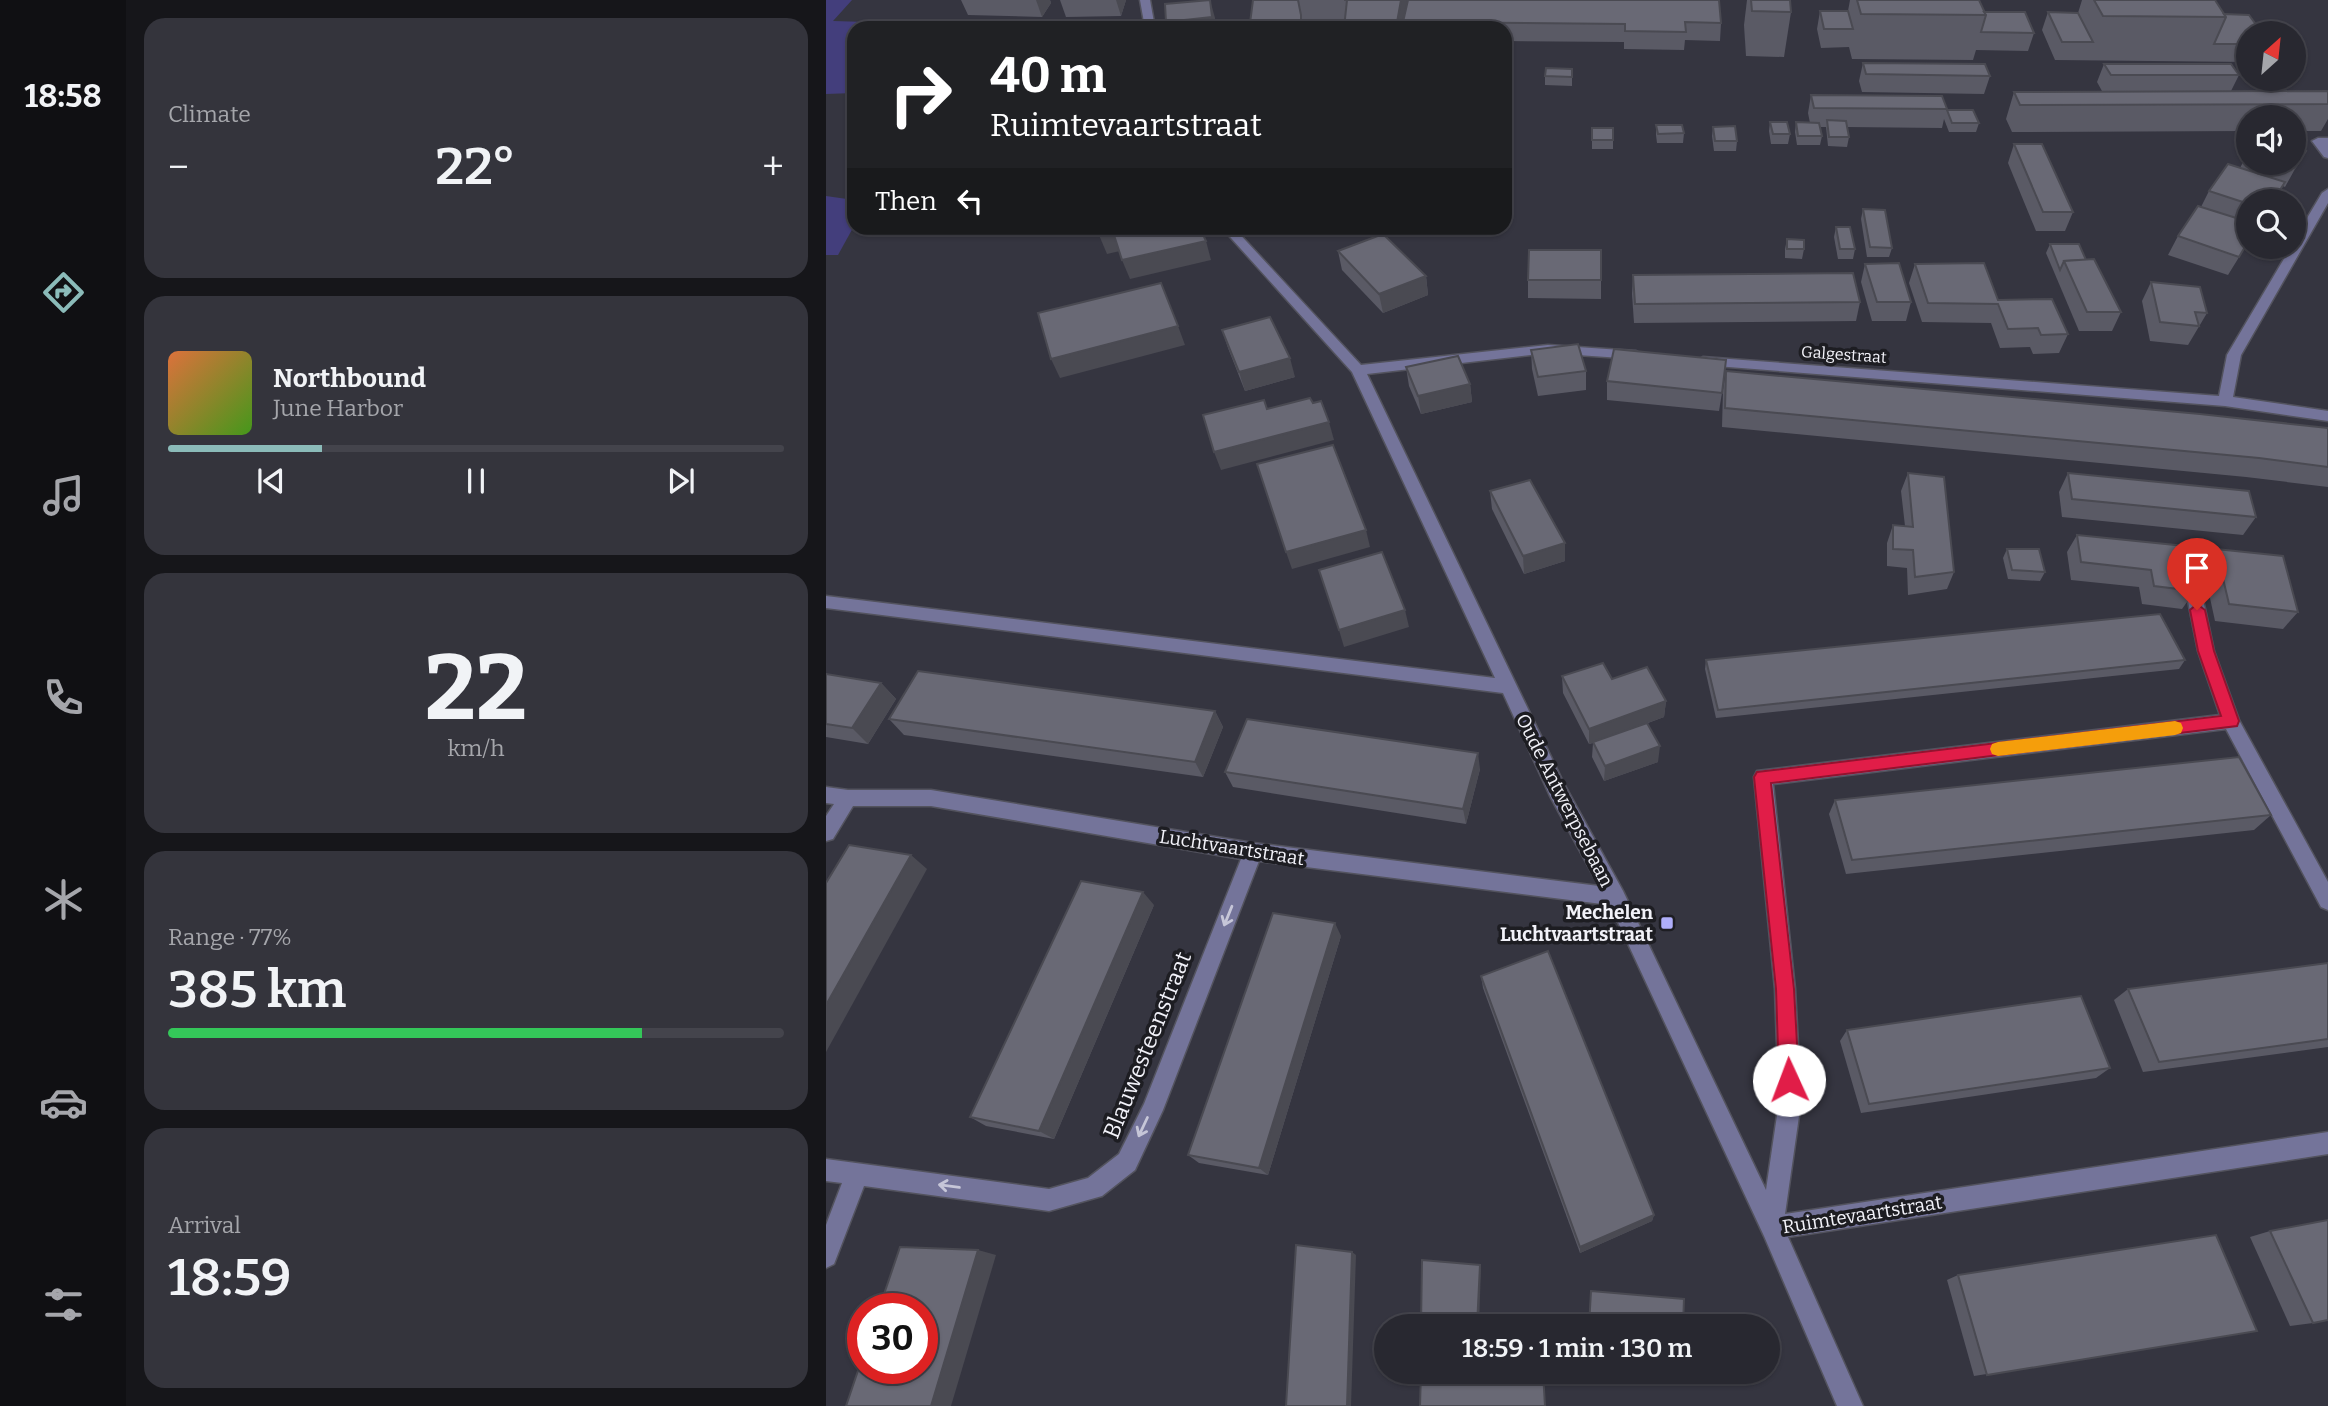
<!DOCTYPE html>
<meta charset="utf-8">
<style>
body{margin:0;font-family:Bitter,serif;background:#34343c;color:#f1f3f6;height:100vh;display:flex;flex-direction:column;font-size:26px;white-space:nowrap}
*{box-sizing:border-box;margin:0}
p{font-size:23px;color:#a5a6ab}
.icon{flex:none;width:38px;height:38px;fill:none;stroke:currentColor;stroke-width:2;stroke-linecap:round;stroke-linejoin:round}
.map{position:relative;flex:1;overflow:hidden}
.drawer{display:flex;flex-direction:column;gap:18px;padding:18px;background:#16161a;width:700px}
.drawer>*{flex:none}
.hud{position:absolute;left:21px;top:21px;width:665px;height:214px;border-radius:21px;box-shadow:0 2px 5px #0004,0 0 0 2px #44444c;background:#202124;color:#fff;overflow:hidden}
.needle{width:46px;rotate:27deg}
.buttons{position:absolute;left:1410px;top:21px;display:grid;gap:14px}
.buttons a{display:grid;place-items:center;width:70px;height:70px;border-radius:50%;background:#282830;box-shadow:0 2px 5px #0004,0 0 0 2px #44444c;font-size:35px}
.speed{position:absolute;left:21px;top:1293px;display:flex;gap:14px;font-size:35px;font-weight:700;text-align:center}
.speed>*{display:grid;place-content:center;width:91px;height:91px;border-radius:50%;background:#282830;box-shadow:0 2px 5px #0004,0 0 0 2px #44444c;line-height:1}
.speed .limit{border:10px solid #d22;background:#fff;color:#111}
.pin{position:absolute;display:grid;place-items:center;width:60px;height:60px;color:#fff;margin:-72px -30px;border-radius:50% 50% 50% 0;rotate:-45deg;box-shadow:0 0 7px #0007}
.pin .icon{rotate:45deg}
.me{position:absolute;width:77px;margin:-38px;rotate:358deg;stroke-linejoin:round;filter:drop-shadow(0 0 5px #0008)}
.turn{display:flex;align-items:center;gap:24px;height:147px;padding:0 28px;font-size:32px}
.turn .icon{width:91px;height:91px;stroke-width:2.5}
.turn b{display:block;font-size:49px;line-height:60px}
.then{display:flex;align-items:center;height:66px;padding:0 28px;background:#0003;gap:14px;font-size:26px}
.big{font-size:52px;font-weight:600;line-height:1.1}
.drawer .widget{flex:1;display:flex;flex-direction:column;justify-content:center;gap:10px;min-width:0;padding:0 24px;border-radius:21px;background:#34343c}
.drawer .dial{align-items:center;gap:0}
.dial b{font-size:91px;line-height:1}
.song{display:flex;align-items:center;gap:21px}
.cover{width:84px;height:84px;border-radius:10px;background:linear-gradient(135deg,hsl(20 70% 55%),hsl(100 70% 35%))}
.played{height:7px;border-radius:4px;background:linear-gradient(90deg,#8bbbb9 25%,#44444c 25%)}
.keys{display:flex;justify-content:space-around;direction:ltr}
.heat{display:flex;justify-content:space-between;align-items:center;font-size:38px;direction:ltr}
.charge{height:10px;border-radius:5px;background:linear-gradient(90deg,#34c759 77%,#44444c 0)}
.trip{position:absolute;left:548px;top:1314px;width:406px;height:70px;border-radius:35px;background:#282830;box-shadow:0 2px 5px #0004,0 0 0 2px #44444c;font-weight:600;line-height:70px;text-align:center}
main{display:flex;flex:1;min-height:0}
.tab-bar{display:flex;flex-direction:column;width:126px;justify-content:space-around;align-items:center;background:#101013;color:#a5a6ab}
.tab-bar .icon{width:49px;height:49px}
.tab-bar .selected{color:#8bbbb9}
.tab-bar b{font-size:32px;color:#f1f3f6}
.map>svg:first-child{display:block}
.green{fill:#433e7c}
.lines{fill:none;stroke-linecap:round;stroke-linejoin:round}
.minor-casing{stroke:#53535e;stroke-width:3}
.minor{fill:#74749a;fill-rule:evenodd}
.wall{fill:#5a5a65}
.shaded-wall{fill:#4a4a52}
.building{fill:#696975;stroke:#4a4a52;stroke-width:2}
.oneway{stroke:#c6c6d8}
.route{fill:#e11d48;stroke:#92132f;stroke-width:2}
.slow{fill:#f59e0b}
.poi-dot{fill:#afaefa;stroke:#1d1d22;stroke-width:2.5}
.labels{text-anchor:middle;stroke-width:7;stroke-linejoin:round;paint-order:stroke}
.far-street-label{font-size:16px;fill:#f2f2f9;stroke:#1d1d22}
.street-label{font-size:19px;fill:#f2f2f9;stroke:#1d1d22}
.poi-label{font-size:19px;font-weight:bold;fill:#f2f2f9;stroke:#1d1d22;text-anchor:end}
.near-street-label{font-size:23px;fill:#f2f2f9;stroke:#1d1d22}
</style>
<main>
<nav class="tab-bar">
<b>18:58</b>
<svg class="icon selected" aria-label="directions" viewBox="0 0 24 24"><path d="M12 3l9 9-9 9-9-9zM9 14v-3h6M13 9l2 2-2 2"/></svg>
<svg class="icon" aria-label="music" viewBox="0 0 24 24"><path d="M9 18V5l10-2v13"/><circle cx="6" cy="18" r="3"/><circle cx="16" cy="16" r="3"/></svg>
<svg class="icon" aria-label="phone" viewBox="0 0 24 24"><path d="M5 4h4l2 5-3 2q2 4 5 5l2-3 5 2v4C11 20 4 13 5 4z"/></svg>
<svg class="icon" aria-label="climate" viewBox="0 0 24 24"><path d="M12 3v18M4 7l16 10M4 17L20 7"/></svg>
<svg class="icon" aria-label="car" viewBox="0 0 24 24"><path d="M5 17H2v-5l4-1 3-4h7l3 4 3 1v5h-3M9 17h6M6 11h13"/><circle cx="7" cy="17" r="2"/><circle cx="17" cy="17" r="2"/></svg>
<svg class="icon" aria-label="filters" viewBox="0 0 24 24"><path d="M4 7h16M4 17h16"/><circle cx="9" cy="7" r="2"/><circle cx="15" cy="17" r="2"/></svg>
</nav>
<section class="drawer">
<div class="widget"><p>Climate</p>
<div class="heat"><a>−</a><b class="big">22°</b><a>+</a></div>
</div>
<div class="widget">
<div class="song"><i class="cover"></i><div><b>Northbound</b><p>June Harbor</p></div></div>
<div class="played"></div>
<div class="keys"><svg class="icon" aria-label="previous" viewBox="0 0 24 24"><path d="M18 5L8 12l10 7zM5 5v14"/></svg><svg class="icon" aria-label="pause" viewBox="0 0 24 24"><path d="M8 5v14M16 5v14"/></svg><svg class="icon" aria-label="next" viewBox="0 0 24 24"><path d="M6 5l10 7-10 7zM19 5v14"/></svg></div>
</div>
<div class="widget dial"><b>22</b><p>km/h</p></div>
<div class="widget"><p>Range · 77%</p><b class="big">385 km</b><div class="charge"></div></div>
<div class="widget"><p>Arrival</p><b class="big">18:59</b></div>
</section>
<div class="map">
<svg width="1502" height="1406" viewBox="0 0 1502 1406">
<rect width="100%" height="100%" fill="#353540"/>
<g class="green">
<polygon points="0,0 26,0 7,21 207,27 28,28 28,93 0,94"/>
<polygon points="0,196 28,200 28,226 12,255 0,255"/>
</g>
<g class="lines">
<g class="minor-casing">
<g id="minor">
<polygon points="314,0 324,0 329,28 319,28"/>
<polygon points="1492,138 1502,138 1502,158 1498,157 1486,141"/>
<polygon points="1502,189 1502,203 1415,355 1407,397 1502,411 1502,421 1399,406 877,365 870,361 877,357 1393,396 1401,355 1465,247 1468,247 1468,240 1496,193"/>
<polygon points="396,228 408,228 535,365 722,345 810,351 817,355 810,359 722,353 541,374 738,784 797,891 940,1190 953,1102 949,989 928,777 931,771 1394,715 1372,651 1356,571 1358,567 1370,567 1388,651 1413,720 1502,882 1502,910 1495,907 1400,729 947,784 969,989 975,1102 959,1214 1502,1132 1502,1154 962,1237 1037,1406 1011,1406 938,1236 784,905 433,861 337,1110 309,1170 276,1196 223,1211 38,1186 8,1264 0,1268 0,1225 16,1183 0,1181 0,1159 223,1189 262,1178 293,1154 318,1104 415,859 105,806 27,806 7,839 0,841 0,816 8,804 0,803 0,787 22,790 105,790 427,843 773,886 724,796 677,693 0,608 0,596 669,678 526,372"/>
</g>
</g>
<use href="#minor" class="minor"/>
</g>
<g class="wall">
<polygon points="135,0 224,0 225,3 216,17 142,15"/>
<polygon points="234,0 300,0 295,16 240,17"/>
<polygon points="436,0 893,0 895,23 894,41 859,40 858,50 798,49 798,42 679,41 679,28 426,28 424,23"/>
<polygon points="921,0 964,0 965,12 958,57 920,56 918,25"/>
<polygon points="1024,0 1153,0 1158,12 1208,33 1202,51 1150,50 1147,60 1026,59 1023,47 995,48 991,29 994,11 1022,11"/>
<polygon points="1256,0 1389,0 1398,14 1423,33 1423,62 1229,60 1216,30 1222,12 1252,13"/>
<polygon points="1037,63 1164,76 1158,94 1036,92 1033,81"/>
<polygon points="1278,64 1413,75 1405,91 1502,92 1502,119 1495,131 1468,131 1468,117 1423,117 1423,131 1186,132 1180,119 1188,92 1276,91 1271,82"/>
<polygon points="746,69 746,86 719,85 719,76"/>
<polygon points="985,95 1121,109 1153,123 1150,132 1123,132 1118,119 1116,128 1021,127 1023,137 1021,147 1002,146 1000,127 994,127 996,136 994,145 971,145 969,132 970,122 984,123 982,113"/>
<polygon points="944,122 964,134 962,144 945,144 943,131"/>
<polygon points="830,125 858,133 857,143 831,143 830,135"/>
<polygon points="887,127 911,141 910,151 888,151 886,136"/>
<rect x="766" y="128" width="21" height="21"/>
<polygon points="1188,144 1247,212 1239,231 1210,231 1182,163"/>
<polygon points="1423,151 1423,163 1468,163 1469,169 1459,187 1457,186 1423,201 1423,241 1402,275 1342,255 1352,236 1375,207 1383,191 1414,168"/>
<polygon points="1037,209 1066,248 1063,257 1041,257 1035,219"/>
<polygon points="1010,227 1029,249 1027,259 1012,259 1008,237"/>
<polygon points="961,239 978,249 976,259 959,258 959,249"/>
<polygon points="1224,244 1295,312 1286,331 1253,331 1220,253"/>
<polygon points="512,251 600,276 602,295 557,313 516,270"/>
<polygon points="1039,264 1085,302 1080,321 1046,321 1035,282"/>
<polygon points="1089,264 1172,300 1242,334 1233,353 1207,354 1204,347 1174,348 1165,323 1096,322 1083,283"/>
<polygon points="807,275 1034,302 1030,321 808,323 806,294"/>
<polygon points="702,280 775,280 775,299 702,298"/>
<polygon points="1325,282 1381,313 1362,345 1324,341 1316,301"/>
<polygon points="396,330 469,377 419,391 402,348"/>
<polygon points="705,350 760,371 760,390 712,396 706,369"/>
<polygon points="580,367 644,384 646,402 595,414 583,386"/>
<polygon points="900,371 1502,428 1502,487 1420,477 896,427 897,390"/>
<polygon points="781,381 896,393 893,411 781,400"/>
<polygon points="1082,473 1128,572 1121,589 1082,595 1081,568 1061,566 1061,543 1067,525 1079,526 1075,491"/>
<polygon points="1242,473 1430,517 1417,535 1236,517 1233,492"/>
<polygon points="664,491 739,561 698,574 666,509"/>
<polygon points="1251,535 1369,591 1356,609 1316,604 1313,587 1245,580 1241,552"/>
<polygon points="1181,549 1219,572 1214,581 1182,579 1177,558"/>
<polygon points="1390,549 1472,612 1457,629 1389,621 1377,566"/>
<polygon points="880,660 1359,660 1353,669 890,718 879,669"/>
<polygon points="0,674 55,683 70,699 42,744 0,737"/>
<polygon points="736,676 786,679 840,701 838,717 822,723 832,762 778,781 766,757 767,743 763,744 737,693"/>
<polygon points="389,711 397,727 377,777 78,735 63,719"/>
<polygon points="654,769 640,824 407,787 399,772"/>
<polygon points="1009,800 1445,815 1428,830 1020,874 1003,814"/>
<polygon points="328,905 228,1139 160,1126 144,1117"/>
<polygon points="515,936 442,1175 373,1163 362,1155"/>
<polygon points="1502,963 1502,1047 1317,1072 1288,1000 1302,989"/>
<polygon points="655,976 828,1215 826,1221 754,1253 657,988"/>
<polygon points="1021,1030 1284,1068 1270,1078 1035,1113 1014,1041"/>
<polygon points="1444,1231 1487,1323 1464,1326 1424,1237"/>
<polygon points="1132,1275 1431,1331 1148,1376 1121,1280"/>
<polygon points="760,1372 857,1380 854,1382 760,1375"/>
</g>
<g class="shaded-wall">
<polygon points="210,0 224,0 225,3 216,17"/>
<polygon points="290,0 300,0 295,16"/>
<polygon points="384,0 389,18 390,28 341,28 340,22"/>
<polygon points="575,0 583,0 577,22 578,28 570,28"/>
<polygon points="685,202 686,211 679,213 679,203"/>
<polygon points="481,228 498,228 483,233"/>
<polygon points="287,232 294,251 281,254 273,235"/>
<polygon points="380,241 385,260 304,279 296,260"/>
<polygon points="600,276 602,295 557,313 553,294"/>
<polygon points="352,326 359,345 234,378 225,359"/>
<polygon points="464,358 469,377 419,391 413,372"/>
<polygon points="644,384 646,402 595,414 592,396"/>
<polygon points="503,422 508,440 395,470 388,452"/>
<polygon points="540,530 544,547 466,569 460,552"/>
<polygon points="739,543 739,561 698,574 697,556"/>
<polygon points="579,610 583,627 518,647 513,630"/>
<polygon points="55,683 70,699 42,744 26,728"/>
<polygon points="840,701 838,717 763,744 763,729"/>
<polygon points="389,711 397,727 377,777 369,762"/>
<polygon points="834,746 832,762 778,781 779,766"/>
<polygon points="652,753 654,769 640,824 637,809"/>
<polygon points="85,855 101,869 0,1052 0,1005"/>
<polygon points="317,892 328,905 228,1139 213,1131"/>
<polygon points="509,923 515,936 442,1175 433,1168"/>
<polygon points="828,1215 826,1221 754,1253 754,1247"/>
<polygon points="152,1250 170,1255 125,1406 105,1406"/>
<polygon points="526,1252 530,1255 525,1406 521,1406"/>
<polygon points="654,1265 655,1267 653,1326 651,1326"/>
</g>
<g class="building">
<polygon points="384,0 386,17 340,22 339,4"/>
<polygon points="427,0 472,0 475,15 475,20 424,23"/>
<polygon points="518,0 575,0 570,28 518,28 521,0"/>
<polygon points="582,0 893,0 895,23 859,22 860,32 799,31 799,24 577,22"/>
<polygon points="925,0 964,0 965,12 926,11"/>
<polygon points="1031,0 1153,0 1160,15 1035,14"/>
<polygon points="1268,0 1389,0 1400,17 1277,16"/>
<polygon points="994,11 1022,11 1027,29 998,29"/>
<polygon points="1158,12 1199,12 1208,33 1155,32 1160,15"/>
<polygon points="1222,12 1252,13 1267,42 1236,42"/>
<polygon points="1398,14 1423,15 1436,33 1423,33 1423,44 1388,44 1400,17"/>
<polygon points="405,24 405,28 369,28"/>
<polygon points="1037,63 1159,64 1164,76 1040,74"/>
<polygon points="1278,64 1405,64 1413,75 1285,75"/>
<polygon points="720,68 746,69 746,77 719,76"/>
<polygon points="1501,91 1502,92 1502,104 1194,105 1188,92"/>
<polygon points="985,95 1116,96 1121,109 988,108"/>
<polygon points="1121,110 1147,110 1153,123 1126,123"/>
<polygon points="1001,120 1020,121 1023,137 1003,137"/>
<polygon points="944,122 961,122 964,134 947,134"/>
<polygon points="970,122 993,123 996,136 972,136"/>
<polygon points="830,125 856,125 858,133 832,134"/>
<polygon points="909,126 911,141 889,141 887,127"/>
<rect x="766" y="128" width="21" height="12"/>
<polygon points="1188,144 1216,144 1247,212 1217,212"/>
<polygon points="1468,147 1480,151 1469,168 1452,163 1468,163"/>
<polygon points="1402,164 1459,182 1447,201 1423,201 1423,204 1383,191"/>
<polygon points="679,191 680,191 685,202 679,203"/>
<polygon points="1372,206 1423,222 1423,240 1413,257 1352,236"/>
<polygon points="1037,209 1059,210 1066,248 1044,247"/>
<polygon points="1010,227 1024,227 1029,249 1014,249"/>
<polygon points="271,228 374,228 380,241 296,260 287,232 273,235"/>
<polygon points="557,234 600,276 553,294 512,251"/>
<polygon points="961,239 978,240 978,249 961,249"/>
<polygon points="1224,244 1253,244 1260,260 1238,261 1234,270"/>
<polygon points="703,250 775,250 775,280 702,280"/>
<polygon points="1268,259 1295,312 1261,312 1238,261"/>
<polygon points="1073,263 1085,302 1051,302 1039,264"/>
<polygon points="1158,263 1172,300 1226,299 1242,334 1215,335 1212,328 1182,329 1172,304 1102,303 1089,264"/>
<polygon points="1027,273 1034,302 809,304 807,275"/>
<polygon points="1325,282 1374,287 1381,313 1369,312 1373,326 1334,322"/>
<polygon points="335,283 352,326 225,359 212,313"/>
<polygon points="444,317 464,358 413,372 396,330"/>
<polygon points="752,344 760,371 712,377 705,350"/>
<polygon points="788,349 900,360 896,393 781,381"/>
<polygon points="632,356 644,384 592,396 580,367"/>
<polygon points="900,371 1374,414 1502,428 1502,467 1433,458 899,408"/>
<polygon points="484,398 487,403 495,401 503,422 388,452 377,415 438,400 441,409"/>
<polygon points="507,445 540,530 460,552 431,464"/>
<polygon points="1082,473 1118,477 1128,572 1089,577 1087,550 1067,549 1067,525 1087,527"/>
<polygon points="1242,473 1423,491 1430,517 1246,499"/>
<polygon points="704,480 739,543 697,556 664,491"/>
<polygon points="1251,535 1359,546 1369,591 1328,586 1325,570 1255,562"/>
<polygon points="1181,549 1213,549 1219,572 1186,570"/>
<polygon points="1390,549 1457,556 1472,612 1403,604"/>
<polygon points="556,552 579,610 513,630 493,570"/>
<polygon points="1334,614 1359,660 892,710 880,660"/>
<polygon points="777,663 786,679 821,667 840,701 763,729 736,676"/>
<polygon points="92,671 389,711 369,762 63,719"/>
<polygon points="0,674 55,683 26,728 0,724"/>
<polygon points="421,719 652,753 637,809 399,772"/>
<polygon points="821,723 834,746 779,766 767,742"/>
<polygon points="1413,757 1445,815 1026,860 1009,800"/>
<polygon points="23,845 85,855 0,1005 0,883"/>
<polygon points="255,881 317,892 213,1131 144,1117"/>
<polygon points="447,913 509,923 433,1168 362,1155"/>
<polygon points="722,951 828,1215 754,1247 655,976"/>
<polygon points="1502,963 1502,1039 1333,1062 1302,989"/>
<polygon points="1255,996 1284,1068 1043,1104 1021,1030"/>
<polygon points="1502,1220 1502,1320 1487,1323 1444,1231"/>
<polygon points="1390,1235 1431,1331 1161,1375 1132,1275"/>
<polygon points="470,1245 526,1252 521,1406 460,1406"/>
<polygon points="74,1247 152,1250 105,1406 20,1406 37,1356 37,1368 96,1368 96,1309 53,1309"/>
<polygon points="596,1260 654,1265 651,1326 595,1326"/>
<polygon points="765,1291 858,1299 857,1326 763,1326"/>
<polygon points="595,1372 717,1372 719,1406 594,1406"/>
<polygon points="761,1372 857,1372 857,1380 761,1373"/>
</g>
<defs><path id="oneway-shaft" d="M-6 0H5M1.5-3L5.5 0L1.5 3" fill="none" stroke-width="1.6" stroke-linecap="round" stroke-linejoin="round" transform="scale(1.75)"/></defs>
<g class="oneway">
<use href="#oneway-shaft" transform="translate(402 916) rotate(112)"/>
<use href="#oneway-shaft" transform="translate(317 1127) rotate(115)"/>
<use href="#oneway-shaft" transform="translate(123 1186) rotate(-172)"/>
</g>
<polygon class="route" points="1371,604 1379,610 1388,651 1413,721 1411,726 945,783 968,989 973,1080 970,1087 963,1090 956,1087 953,1080 950,989 928,777 931,772 1395,716 1372,651 1364,610"/>
<polygon class="slow" points="1349,721 1355,723 1357,728 1355,733 1349,735 1172,756 1166,754 1164,749 1166,744 1172,742"/>
<rect class="poi-dot" x="834" y="916" width="14" height="14" rx="3.5"/>
<g class="labels">
<g class="far-street-label">
<text transform="translate(1018 354) rotate(4)" y="6">Galgestraat</text>
</g>
<g class="street-label">
<text transform="translate(739 800) rotate(63)" y="7">Oude Antwerpsebaan</text>
<text transform="translate(406 847) rotate(9)" y="7">Luchtvaartstraat</text>
<text transform="translate(1036 1214) rotate(-9)" y="7">Ruimtevaartstraat</text>
</g>
<g class="poi-label">
<text x="827" y="919">Mechelen<tspan x="827" dy="22">Luchtvaartstraat</tspan></text>
</g>
<g class="near-street-label">
<text transform="translate(321 1045) rotate(-68)" y="8">Blauwesteenstraat</text>
</g>
</g>
</svg>
<div class="buttons">
<a><svg class="needle" viewBox="-14 -14 28 28"><path d="M0-13l5 13h-10z" fill="#e53935"/><path d="M0 13l5-13h-10z" fill="#a5a6ab"/></svg></a>
<a><svg class="icon" aria-label="sound" viewBox="0 0 24 24"><path d="M4 9h4l5-4v14l-5-4H4zM17 9q2 3 0 6"/></svg></a>
<a><svg class="icon" aria-label="search" viewBox="0 0 24 24"><circle cx="10" cy="10" r="6"/><path d="M15 15l6 6"/></svg></a>
</div>
<div class="speed"><div class="limit">30</div></div>
<div class="pin" style="left:1371px;top:610px;background:#d93025"><svg class="icon" aria-label="arrive" viewBox="0 0 24 24"><path d="M6 21V4h12l-3 4 3 4H6"/></svg></div>
<svg class="me" style="left:963px;top:1080px" viewBox="-20 -20 40 40"><circle r="19" fill="#fff"/><path d="M0-13L10 11 0 6-10 11z" fill="#e11d48"/></svg>
<div class="trip">18:59 · 1 min · 130 m</div>
<div class="hud">
<div class="turn"><svg class="icon" aria-label="right" viewBox="0 0 24 24"><path d="M7 20v-9h11M14 6l5 5-5 5"/></svg><div><b>40 m</b>Ruimtevaartstraat</div></div>
<div class="then">Then<svg class="icon" aria-label="left" viewBox="0 0 24 24"><path d="M17 20v-9H6M10 6l-5 5 5 5"/></svg></div>
</div>
</div>
</main>
